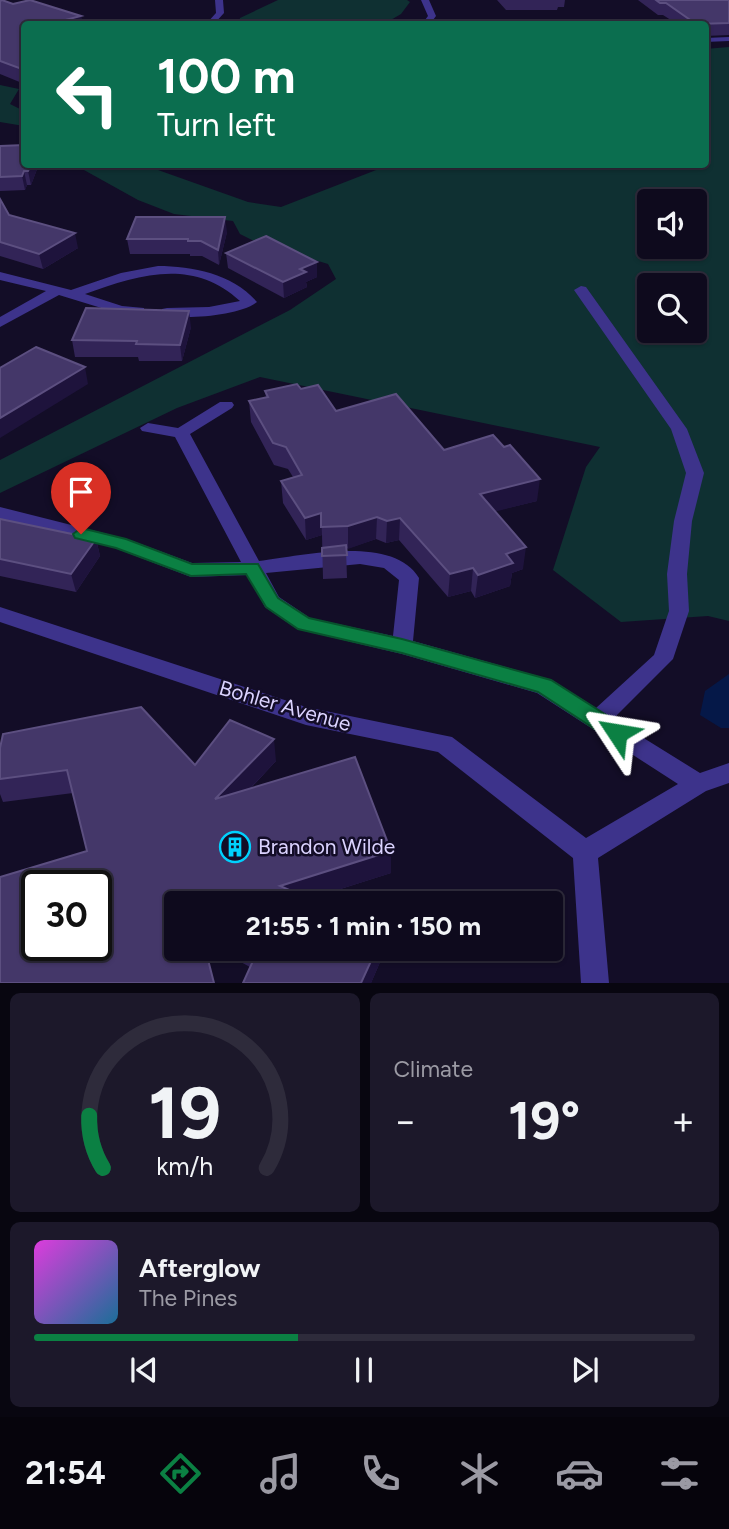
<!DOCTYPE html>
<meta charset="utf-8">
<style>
body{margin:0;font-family:Figtree,sans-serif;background:#1c182a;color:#f1f3f6;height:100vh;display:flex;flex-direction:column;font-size:26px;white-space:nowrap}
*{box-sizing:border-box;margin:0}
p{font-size:23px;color:#9b9aa4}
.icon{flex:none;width:38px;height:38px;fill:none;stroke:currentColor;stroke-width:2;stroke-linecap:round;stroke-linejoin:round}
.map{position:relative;height:983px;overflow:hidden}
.drawer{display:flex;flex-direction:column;gap:10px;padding:10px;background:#080610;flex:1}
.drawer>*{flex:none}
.banner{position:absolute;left:21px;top:21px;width:688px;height:147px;border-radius:7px;box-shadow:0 2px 5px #0004,0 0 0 2px #2e2b3b;background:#0b6e4f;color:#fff;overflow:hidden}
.buttons{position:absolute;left:637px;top:189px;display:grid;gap:14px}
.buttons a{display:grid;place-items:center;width:70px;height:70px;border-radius:7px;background:#0e0a1d;box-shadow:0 2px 5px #0004,0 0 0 2px #2e2b3b;font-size:35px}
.speed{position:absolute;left:21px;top:870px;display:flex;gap:14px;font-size:35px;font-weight:700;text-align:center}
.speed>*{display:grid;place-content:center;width:91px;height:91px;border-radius:50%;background:#0e0a1d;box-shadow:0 2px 5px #0004,0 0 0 2px #2e2b3b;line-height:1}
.speed .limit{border:4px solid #111;border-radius:10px;background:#fff;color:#111}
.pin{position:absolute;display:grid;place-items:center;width:60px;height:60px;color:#fff;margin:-72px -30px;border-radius:50% 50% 50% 0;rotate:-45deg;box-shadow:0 0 7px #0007}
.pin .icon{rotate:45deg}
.me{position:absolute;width:77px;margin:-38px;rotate:303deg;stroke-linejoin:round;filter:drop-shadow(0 0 5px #0008)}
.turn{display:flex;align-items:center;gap:24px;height:147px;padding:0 21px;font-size:32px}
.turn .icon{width:91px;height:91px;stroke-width:2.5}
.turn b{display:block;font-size:49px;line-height:60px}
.big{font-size:52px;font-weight:700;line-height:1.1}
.drawer .card{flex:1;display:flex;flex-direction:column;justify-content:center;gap:10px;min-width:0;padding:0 24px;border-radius:10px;background:#1c182a}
.drawer .dial{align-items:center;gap:0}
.dial svg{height:182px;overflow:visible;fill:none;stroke:#2e2b3b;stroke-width:7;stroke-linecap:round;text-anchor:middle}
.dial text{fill:#f1f3f6;stroke:none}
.song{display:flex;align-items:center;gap:21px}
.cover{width:84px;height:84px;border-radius:10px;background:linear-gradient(135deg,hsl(300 70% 55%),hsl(200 70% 35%))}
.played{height:7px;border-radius:4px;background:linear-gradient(90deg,#0b8043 40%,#2e2b3b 40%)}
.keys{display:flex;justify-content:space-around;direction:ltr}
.heat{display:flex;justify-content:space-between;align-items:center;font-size:38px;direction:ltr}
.drawer .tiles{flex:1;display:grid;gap:10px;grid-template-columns:1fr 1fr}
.card:last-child{grid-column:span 2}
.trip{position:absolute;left:164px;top:891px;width:399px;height:70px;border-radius:7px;background:#0e0a1d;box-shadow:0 2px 5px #0004,0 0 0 2px #2e2b3b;font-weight:700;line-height:70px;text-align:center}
.tab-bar{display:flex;height:112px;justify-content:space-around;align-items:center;background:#06040c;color:#9b9aa4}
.tab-bar .icon{width:49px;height:49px}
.tab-bar .on{color:#0b8043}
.tab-bar b{font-size:32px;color:#f1f3f6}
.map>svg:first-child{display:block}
.green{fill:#0f3032;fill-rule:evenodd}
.water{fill:#051848}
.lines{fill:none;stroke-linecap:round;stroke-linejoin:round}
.minor{fill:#3d338b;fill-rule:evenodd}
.wall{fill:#322457}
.shaded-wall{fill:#1e133c}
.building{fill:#443769;stroke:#5c4f80;stroke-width:2;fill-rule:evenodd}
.route{fill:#0b8043;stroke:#07532c;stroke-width:2}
.labels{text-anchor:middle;stroke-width:5;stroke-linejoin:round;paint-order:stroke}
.near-street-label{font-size:21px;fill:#dbd3ff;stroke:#130d27}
.near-poi-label{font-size:21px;fill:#dbd3ff;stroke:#130d27;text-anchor:start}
</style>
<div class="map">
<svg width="729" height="983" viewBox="0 0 729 983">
<rect width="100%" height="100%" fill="#130d27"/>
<g class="green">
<polygon points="278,0 407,0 410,2 401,14 384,24 238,24 240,18"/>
<path d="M729,47V621L708,616L621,622L553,570L586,467L600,447L260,377L177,408L0,493V460L290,310L336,279L328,264L256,242L240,234L233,221L174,214L138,200L75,165H144L248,202L281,207L389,165L418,169L425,164H705V49ZM649,201H695V247H649ZM649,285H695V331H649Z"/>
<polygon points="0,85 19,89 10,104 24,111 24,126 0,122"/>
</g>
<polygon class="water" points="729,674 729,728 721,728 700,715 705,691"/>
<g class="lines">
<g class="minor">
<polygon points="215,0 223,0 224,13 214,24 206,24 216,13"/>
<polygon points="421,0 429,0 436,16 430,24 422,24 428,16"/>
<polygon points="729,37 729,41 705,42 705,38"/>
<path d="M158,266C193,266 233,274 257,302C240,316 184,320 162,315V309L167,308L209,307L240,301C192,257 138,275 85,294L122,306L144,308V314H121L59,295L0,327V317L46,291L0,280V272L71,290L121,273Z"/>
<path d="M581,286L586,287L687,429L704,473L692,521L687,574L689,611L673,659L613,719L700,773L729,763V783L706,791L598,858L609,983H581L573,858L438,752L306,725L0,622V607L306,707L452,737L586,838L678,784L537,693L402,654L297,629L265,607L248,575L191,577L115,548L0,519V507L127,539L192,563L241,562L175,437L142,431L140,428L148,423L178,428L220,402H232L234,405L232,408L190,434L259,561C301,556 393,534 419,578L413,641L552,680L596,708L654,655L669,611L667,574L674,521L686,473L671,429L574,290ZM360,564L384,568L399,580L393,636L310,618L279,597L266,573Z"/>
</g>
</g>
<g class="wall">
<polygon points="497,0 565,0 564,7 558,7 557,10 506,10"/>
<polygon points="638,0 729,0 729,35 705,36 705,24 677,24 663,15 658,15"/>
<polygon points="0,1 81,16 82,23 24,24 24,82 22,83 0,74"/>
<polygon points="0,146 39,164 31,185 27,185 25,190 0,191"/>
<polygon points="0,199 9,215 78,248 43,269 0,256"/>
<polygon points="227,232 219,265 202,256 190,256 190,254 130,254 127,239"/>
<polygon points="226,253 317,277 306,282 307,287 284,298 228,268"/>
<polygon points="191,327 182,361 139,361 138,357 75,357 72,340"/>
<polygon points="301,389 336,411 444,450 537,501 495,511 523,569 512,573 510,586 475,598 471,591 448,597 399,540 386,543 376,539 346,549 347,578 323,579 322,535 306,540 283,503 281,481 293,477 288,469 274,465 251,422 249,401 266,398 265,391"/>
<polygon points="0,519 96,539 100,556 76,592 0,576"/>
<polygon points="0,748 195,765 276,761 250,789 391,873 309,899 87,851 73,793 3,802 0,794"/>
<polygon points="215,948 384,948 384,953 371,983 243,983 250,967"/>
</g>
<g class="shaded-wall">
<polygon points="81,16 82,24 69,19"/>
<polygon points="24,66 24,82 22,83 19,68"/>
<polygon points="31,164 39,164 31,185 28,171"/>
<polygon points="24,171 27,185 25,190 22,176"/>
<polygon points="225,217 227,232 219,265 218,250"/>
<polygon points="75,233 78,248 43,269 39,254"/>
<polygon points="317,262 317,277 306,282 307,287 284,298 283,282 300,269"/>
<polygon points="189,311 191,327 182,361 180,345"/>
<polygon points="85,367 88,384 0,438 0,418"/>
<polygon points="540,479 537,501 478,516 480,494"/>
<polygon points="321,513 322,535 306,540 305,518"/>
<polygon points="377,517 376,539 348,549 348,526"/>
<polygon points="400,518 399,540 386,543 387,521"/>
<polygon points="96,539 100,556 76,592 71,574"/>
<polygon points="526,547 523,569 512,573 510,586 475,598 478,575 506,554"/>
<polygon points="473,568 471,591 448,597 450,574"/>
<polygon points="274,739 276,761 219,821 215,799"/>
<polygon points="391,851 391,873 296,903 280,886"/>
<polygon points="377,948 384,948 384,953 371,983 361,983"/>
</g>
<g class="building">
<polygon points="2,0 13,4 30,0 81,16 69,19 86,24 24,24 24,66 19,68 0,61 0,1"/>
<polygon points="656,0 729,0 729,23 696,24 666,3 660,3"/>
<polygon points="24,145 24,164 31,164 28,171 24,171 22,176 0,177 0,146"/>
<polygon points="0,199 9,215 75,233 39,254 0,242"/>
<polygon points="136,217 225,217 218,250 201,241 188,241 188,239 127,239"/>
<polygon points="266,236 317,262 300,269 306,272 283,282 226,253"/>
<polygon points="86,308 189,311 180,345 136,344 137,341 72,340"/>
<polygon points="36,347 85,367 0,418 0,368"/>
<polygon points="297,384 301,389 318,385 336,411 396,394 444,450 493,435 504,447 510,445 540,479 480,494 526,547 506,554 513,563 478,575 473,568 450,574 400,518 387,521 377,517 348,526 321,527 321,513 305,518 281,481 302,475 286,447 273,443 249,401 268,397 265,391"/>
<polygon points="0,519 96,539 71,574 0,559"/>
<polygon points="346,545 347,555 322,556 322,548"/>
<path d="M141,707L195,765L230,720L274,739L215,799L355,757L391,851L280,886L319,903H177V948H205L214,983H0V877L87,851L67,770L0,779V748L3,734ZM37,886H96V945H37Z"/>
<polygon points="251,948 377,948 361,983 243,983 257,952"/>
</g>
<polygon class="route" points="81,528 126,539 192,564 258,564 278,598 309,618 402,639 551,680 625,727 628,733 625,739 617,742 610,739 538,692 402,653 298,629 266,607 246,574 191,576 116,548 75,538 73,534"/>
<defs>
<g id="building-ring" transform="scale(1.575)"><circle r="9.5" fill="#130d27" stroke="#00d1fe" stroke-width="1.5"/><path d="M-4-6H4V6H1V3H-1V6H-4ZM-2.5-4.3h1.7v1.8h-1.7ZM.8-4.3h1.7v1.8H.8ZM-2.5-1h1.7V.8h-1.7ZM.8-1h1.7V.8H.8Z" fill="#00d1fe"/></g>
</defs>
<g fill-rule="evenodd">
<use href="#building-ring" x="235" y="847"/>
</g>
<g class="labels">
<g class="near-street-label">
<text transform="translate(285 706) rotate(16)" y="7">Bohler Avenue</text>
</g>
<g class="near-poi-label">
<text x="258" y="854">Brandon Wilde</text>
</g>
</g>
</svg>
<div class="buttons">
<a><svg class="icon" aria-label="sound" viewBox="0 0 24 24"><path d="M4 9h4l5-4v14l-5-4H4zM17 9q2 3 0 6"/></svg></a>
<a><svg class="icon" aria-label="search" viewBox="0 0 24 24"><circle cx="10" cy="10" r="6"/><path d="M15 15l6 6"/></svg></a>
</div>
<div class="speed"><div class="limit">30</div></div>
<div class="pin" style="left:81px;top:534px;background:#d93025"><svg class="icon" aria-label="arrive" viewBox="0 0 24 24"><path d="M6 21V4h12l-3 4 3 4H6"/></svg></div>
<svg class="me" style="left:617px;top:733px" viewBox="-20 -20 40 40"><path d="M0-17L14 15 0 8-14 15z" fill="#0b8043" stroke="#fff" stroke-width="4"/></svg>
<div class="trip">21:55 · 1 min · 150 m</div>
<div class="banner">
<div class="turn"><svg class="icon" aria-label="left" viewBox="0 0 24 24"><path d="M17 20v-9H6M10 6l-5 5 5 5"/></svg><div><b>100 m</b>Turn left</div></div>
</div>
</div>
<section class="drawer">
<div class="tiles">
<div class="card dial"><svg viewBox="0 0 100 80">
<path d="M14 69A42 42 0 1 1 86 69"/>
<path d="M14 69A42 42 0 0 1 8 46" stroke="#0b8043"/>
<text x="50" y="56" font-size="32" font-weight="700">19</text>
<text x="50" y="72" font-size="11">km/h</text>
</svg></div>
<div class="card"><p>Climate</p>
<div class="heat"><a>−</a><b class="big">19°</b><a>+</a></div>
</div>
<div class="card">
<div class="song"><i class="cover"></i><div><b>Afterglow</b><p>The Pines</p></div></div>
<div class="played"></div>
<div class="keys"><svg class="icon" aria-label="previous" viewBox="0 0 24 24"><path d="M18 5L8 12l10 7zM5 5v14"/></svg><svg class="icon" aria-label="pause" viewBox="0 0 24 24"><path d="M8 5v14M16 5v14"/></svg><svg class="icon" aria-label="next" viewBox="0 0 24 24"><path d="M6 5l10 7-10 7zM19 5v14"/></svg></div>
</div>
</div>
</section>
<nav class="tab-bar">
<b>21:54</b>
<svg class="icon on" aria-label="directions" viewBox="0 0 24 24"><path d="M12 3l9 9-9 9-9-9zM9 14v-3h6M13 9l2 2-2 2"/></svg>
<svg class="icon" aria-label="music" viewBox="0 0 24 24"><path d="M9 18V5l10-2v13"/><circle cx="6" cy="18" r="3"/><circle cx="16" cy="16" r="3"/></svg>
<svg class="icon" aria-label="phone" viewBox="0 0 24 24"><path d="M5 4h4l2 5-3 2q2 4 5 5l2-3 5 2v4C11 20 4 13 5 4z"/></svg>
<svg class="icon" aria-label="climate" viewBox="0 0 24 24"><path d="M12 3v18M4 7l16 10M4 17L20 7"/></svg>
<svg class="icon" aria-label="car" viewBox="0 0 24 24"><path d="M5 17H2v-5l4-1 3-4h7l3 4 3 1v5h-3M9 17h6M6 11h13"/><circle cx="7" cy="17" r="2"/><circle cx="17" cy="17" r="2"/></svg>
<svg class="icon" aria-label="filters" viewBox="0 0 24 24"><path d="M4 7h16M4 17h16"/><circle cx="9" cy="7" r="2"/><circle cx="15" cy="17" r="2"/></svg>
</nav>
